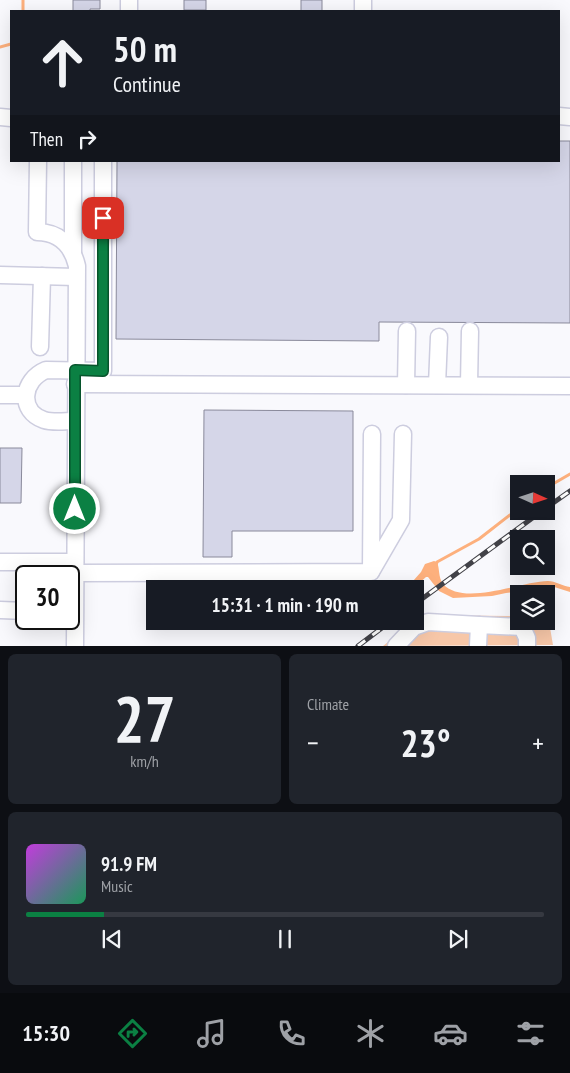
<!DOCTYPE html>
<meta charset="utf-8">
<style>
body{margin:0;font-family:"PT Sans Narrow",sans-serif;background:#20242c;color:#f1f3f6;height:100vh;display:flex;flex-direction:column;font-size:19px;white-space:nowrap}
*{box-sizing:border-box;margin:0}
p{font-size:16px;color:#9ea1a6}
.icon{flex:none;width:28px;height:28px;fill:none;stroke:currentColor;stroke-width:2;stroke-linecap:round;stroke-linejoin:round}
.map{position:relative;height:646px;overflow:hidden}
.details{display:flex;flex-direction:column;gap:8px;padding:8px;background:#0d0f14;flex:1}
.details>*{flex:none}
.top-card{position:absolute;left:10px;top:10px;width:550px;height:152px;border-radius:0px;box-shadow:0 5px 20px #0002;background:#171b24;color:#f1f3f6;overflow:hidden}
.needle{width:32px;rotate:93deg}
.controls{position:absolute;left:510px;top:475px;display:grid;gap:10px}
.controls a{display:grid;place-items:center;width:45px;height:45px;border-radius:0px;background:#171b24;box-shadow:0 5px 20px #0002;font-size:25px}
.speed{position:absolute;left:15px;top:565px;display:flex;gap:10px;font-size:25px;font-weight:700;text-align:center}
.speed>*{display:grid;place-content:center;width:65px;height:65px;border-radius:50%;background:#171b24;box-shadow:0 5px 20px #0002;line-height:1}
.speed .limit{border:2px solid #111;border-radius:8px;background:#fff;color:#111}
.pin{position:absolute;display:grid;place-items:center;width:42px;height:42px;color:#fff;margin:-21px;border-radius:10px;box-shadow:0 2px 8px #0006}
.me{position:absolute;width:55px;margin:-28px;rotate:0deg;stroke-linejoin:round;filter:drop-shadow(0 0 4px #0008)}
.turn{display:flex;align-items:center;gap:18px;height:105px;padding:0 20px;font-size:22px}
.turn .icon{width:65px;height:65px;stroke-width:2.5}
.turn b{display:block;font-size:35px;line-height:42px}
.then{display:flex;align-items:center;height:48px;padding:0 20px;background:#0003;gap:10px;font-size:19px}
.big{font-size:38px;font-weight:800;line-height:1.1}
.details .tile{flex:1;display:flex;flex-direction:column;justify-content:center;gap:8px;min-width:0;padding:0 18px;border-radius:8px;background:#20242c}
.details .dial{align-items:center;gap:0}
.dial b{font-size:65px;line-height:1}
.song{display:flex;align-items:center;gap:15px}
.cover{width:60px;height:60px;border-radius:8px;background:linear-gradient(135deg,hsl(290 70% 55%),hsl(150 70% 35%))}
.played{height:5px;border-radius:2px;background:linear-gradient(90deg,#0b8043 15%,#363941 15%)}
.keys{display:flex;justify-content:space-around;direction:ltr}
.heat{display:flex;justify-content:space-between;align-items:center;font-size:28px;direction:ltr}
.details .tiles{flex:1;display:grid;gap:8px;grid-template-columns:1fr 1fr}
.tile:last-child{grid-column:span 2}
.trip{position:absolute;left:146px;top:580px;width:278px;height:50px;border-radius:0px;background:#171b24;box-shadow:0 5px 20px #0002;font-weight:800;line-height:50px;text-align:center}
.tabs{display:flex;height:80px;justify-content:space-around;align-items:center;background:#090b0e;color:#9ea1a6}
.tabs .icon{width:35px;height:35px}
.tabs .active{color:#0b8043}
.tabs b{font-size:22px;color:#f1f3f6}
.map>svg:first-child{display:block}
.green{fill:#f7c7a8}
.water{fill:#fdb07d}
.lines{fill:none;stroke-linecap:round;stroke-linejoin:round}
.stream{stroke:#fdb07d;stroke-width:3}
.building{fill:#d5d6e8;stroke:#8a8a9b}
.minor-casing{stroke:#cdcddf;stroke-width:19}
.minor{stroke:#fff;stroke-width:16}
.rail-casing{stroke:#424248;stroke-width:5}
.rail{stroke:#fff;stroke-width:3;stroke-dasharray:9;stroke-linecap:butt}
.route-casing{stroke:#07532c;stroke-width:12}
.route{stroke:#0b8043;stroke-width:9}
</style>
<div class="map">
<svg width="570" height="646" viewBox="0 0 570 646">
<rect width="100%" height="100%" fill="#f9f9fd"/>
<polygon class="green" points="422,615 519,616 519,621 546,621 546,616 548,616 553,645 383,646"/>
<path class="water" d="M434,561L437,562C440,569 438,577 443,584C464,607 522,581 548,581C555,581 563,586 570,587V592L548,585L526,591L506,593L492,596L453,598L439,591L428,577H426L416,586L410,587L385,589L413,581L421,572L425,564Z"/>
<g class="lines">
<g class="stream">
<polyline points="23,0 23,11"/>
<polyline points="0,47 11,44"/>
<polyline points="546,488 570,474"/>
<polyline points="436,566 437,562 479,539 519,508"/>
</g>
</g>
<g class="building">
<polygon points="73,0 100,0 100,9 90,9 90,11 73,11"/>
<rect x="184" y="0" width="22" height="10"/>
<rect x="301" y="0" width="21" height="11"/>
<polygon points="559,141 570,141 570,323 379,322 379,341 116,339 117,161 559,161"/>
<polygon points="204,410 353,411 353,531 232,531 232,557 203,557"/>
<polygon points="0,448 22,448 21,503 0,503"/>
</g>
<g class="lines">
<g class="minor-casing">
<g id="minor">
<polyline points="129,11 129,0"/>
<polyline points="363,11 363,0"/>
<polyline points="559,116 570,117"/>
<polyline points="0,117 11,118"/>
<path d="M38,161L37,232C59,232 72,245 77,266L75,646"/>
<polyline points="73,161 73,253"/>
<polyline points="0,275 76,277"/>
<polyline points="40,347 42,276"/>
<polyline points="75,384 570,386"/>
<polyline points="406,385 407,331"/>
<polyline points="437,385 439,337"/>
<polyline points="469,385 470,331"/>
<polyline points="0,395 26,395"/>
<path d="M75,421C65,421 53,423 44,420C18,411 22,380 46,370L103,371V161"/>
<polyline points="0,562 75,562"/>
<polyline points="372,570 401,520 403,434"/>
<polyline points="75,573 371,572 372,434"/>
<polyline points="0,610 26,611"/>
<polyline points="396,646 414,627 428,622 479,625"/>
<polyline points="478,646 479,625 522,627 527,638 527,646"/>
</g>
</g>
<use href="#minor" class="minor"/>
<g class="rail-casing">
<g id="rail">
<polyline points="546,508 570,491"/>
<polyline points="415,604 542,511"/>
<polyline points="358,646 391,621"/>
</g>
</g>
<use href="#rail" class="rail"/>
</g>
<g class="lines">
<g class="route-casing">
<polyline id="route" points="75,509 75,370 103,371 103,218"/>
</g>
<use href="#route" class="route"/>
</g>
</svg>
<div class="controls">
<a><svg class="needle" viewBox="-14 -14 28 28"><path d="M0-13l5 13h-10z" fill="#e53935"/><path d="M0 13l5-13h-10z" fill="#9ea1a6"/></svg></a>
<a><svg class="icon" aria-label="search" viewBox="0 0 24 24"><circle cx="10" cy="10" r="6"/><path d="M15 15l6 6"/></svg></a>
<a><svg class="icon" aria-label="layers" viewBox="0 0 24 24"><path d="M12 4l9 5-9 5-9-5zM3 14l9 5 9-5"/></svg></a>
</div>
<div class="speed"><div class="limit">30</div></div>
<div class="pin" style="left:103px;top:218px;background:#d93025"><svg class="icon" aria-label="arrive" viewBox="0 0 24 24"><path d="M6 21V4h12l-3 4 3 4H6"/></svg></div>
<svg class="me" style="left:75px;top:509px" viewBox="-20 -20 40 40"><circle r="17" fill="#0b8043" stroke="#fff" stroke-width="3"/><path d="M0-11L8 9 0 5-8 9z" fill="#fff"/></svg>
<div class="trip">15:31 · 1 min · 190 m</div>
<div class="top-card">
<div class="turn"><svg class="icon" aria-label="ahead" viewBox="0 0 24 24"><path d="M12 20V5M6 11l6-6 6 6"/></svg><div><b>50 m</b>Continue</div></div>
<div class="then">Then<svg class="icon" aria-label="right" viewBox="0 0 24 24"><path d="M7 20v-9h11M14 6l5 5-5 5"/></svg></div>
</div>
</div>
<section class="details">
<div class="tiles">
<div class="tile dial"><b>27</b><p>km/h</p></div>
<div class="tile"><p>Climate</p>
<div class="heat"><a>−</a><b class="big">23°</b><a>+</a></div>
</div>
<div class="tile">
<div class="song"><i class="cover"></i><div><b>91.9 FM</b><p>Music</p></div></div>
<div class="played"></div>
<div class="keys"><svg class="icon" aria-label="previous" viewBox="0 0 24 24"><path d="M18 5L8 12l10 7zM5 5v14"/></svg><svg class="icon" aria-label="pause" viewBox="0 0 24 24"><path d="M8 5v14M16 5v14"/></svg><svg class="icon" aria-label="next" viewBox="0 0 24 24"><path d="M6 5l10 7-10 7zM19 5v14"/></svg></div>
</div>
</div>
</section>
<nav class="tabs">
<b>15:30</b>
<svg class="icon active" aria-label="directions" viewBox="0 0 24 24"><path d="M12 3l9 9-9 9-9-9zM9 14v-3h6M13 9l2 2-2 2"/></svg>
<svg class="icon" aria-label="music" viewBox="0 0 24 24"><path d="M9 18V5l10-2v13"/><circle cx="6" cy="18" r="3"/><circle cx="16" cy="16" r="3"/></svg>
<svg class="icon" aria-label="phone" viewBox="0 0 24 24"><path d="M5 4h4l2 5-3 2q2 4 5 5l2-3 5 2v4C11 20 4 13 5 4z"/></svg>
<svg class="icon" aria-label="climate" viewBox="0 0 24 24"><path d="M12 3v18M4 7l16 10M4 17L20 7"/></svg>
<svg class="icon" aria-label="car" viewBox="0 0 24 24"><path d="M5 17H2v-5l4-1 3-4h7l3 4 3 1v5h-3M9 17h6M6 11h13"/><circle cx="7" cy="17" r="2"/><circle cx="17" cy="17" r="2"/></svg>
<svg class="icon" aria-label="filters" viewBox="0 0 24 24"><path d="M4 7h16M4 17h16"/><circle cx="9" cy="7" r="2"/><circle cx="15" cy="17" r="2"/></svg>
</nav>
